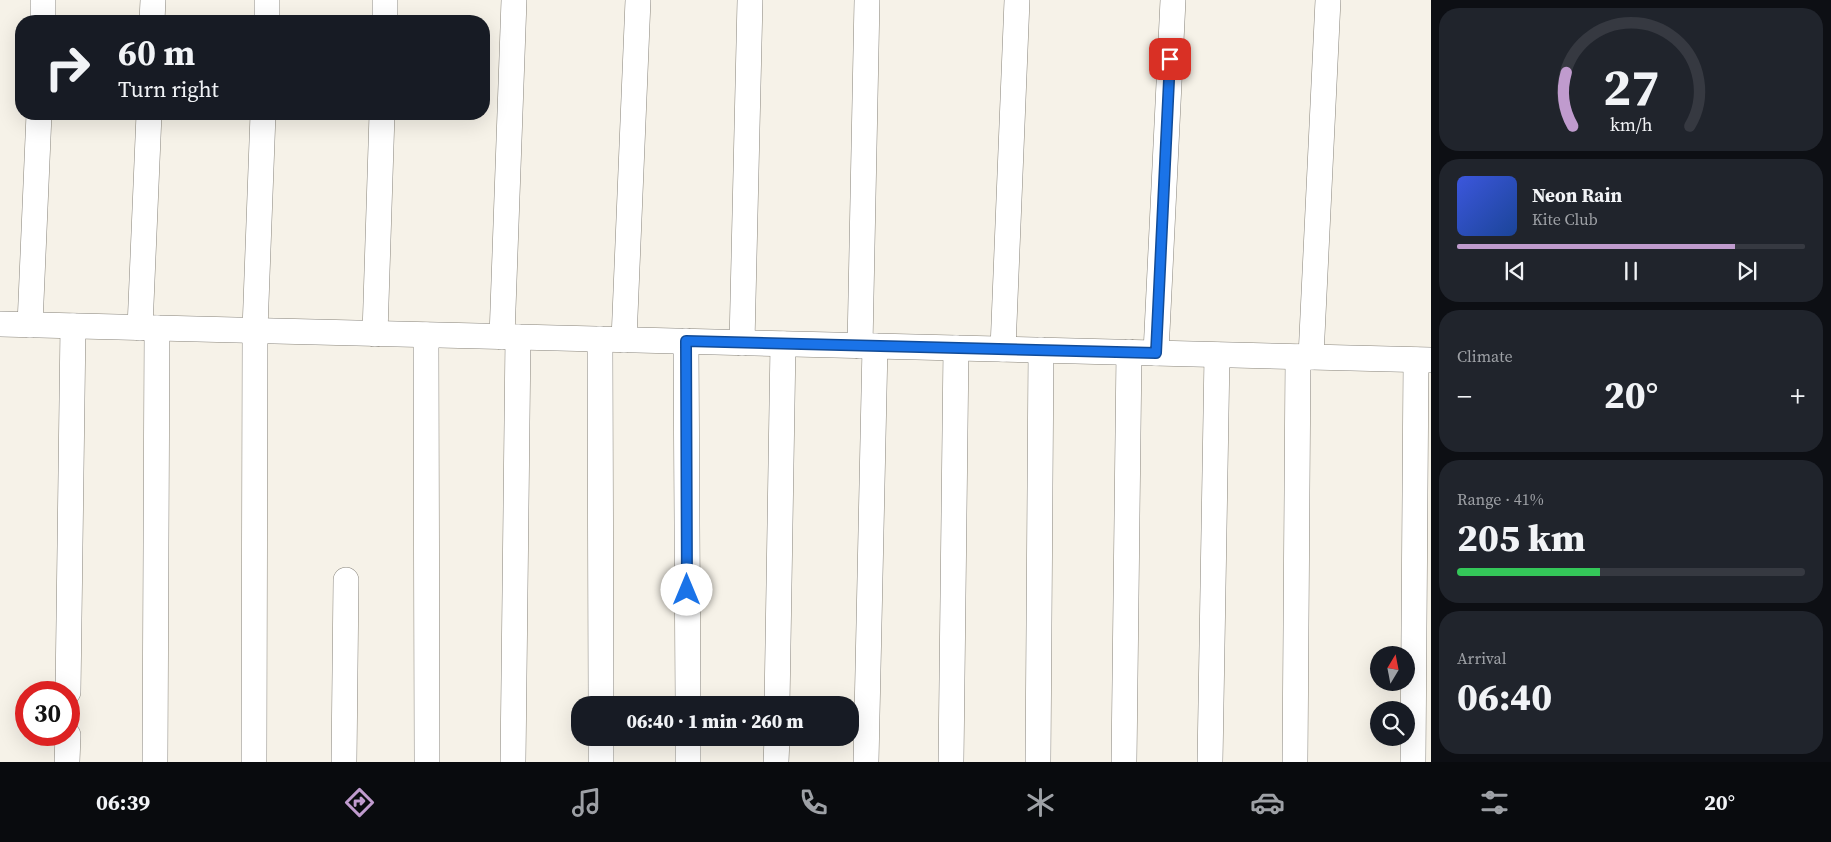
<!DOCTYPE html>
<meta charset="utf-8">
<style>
body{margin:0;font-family:"Source Serif 4",serif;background:#20242c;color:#f1f3f6;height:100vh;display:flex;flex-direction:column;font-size:19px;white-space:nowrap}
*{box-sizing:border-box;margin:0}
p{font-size:16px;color:#9ea1a6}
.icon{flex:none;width:28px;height:28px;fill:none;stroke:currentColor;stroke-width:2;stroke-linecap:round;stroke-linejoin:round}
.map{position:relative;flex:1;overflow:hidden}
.details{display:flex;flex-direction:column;gap:8px;padding:8px;background:#0d0f14;width:400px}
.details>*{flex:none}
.hud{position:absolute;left:15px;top:15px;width:475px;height:105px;border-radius:20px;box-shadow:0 5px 20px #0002;background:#171b24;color:#f1f3f6;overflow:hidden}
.needle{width:32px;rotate:10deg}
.tools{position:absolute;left:1370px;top:646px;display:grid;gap:10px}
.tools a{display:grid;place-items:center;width:45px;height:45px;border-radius:50%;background:#171b24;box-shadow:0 5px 20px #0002;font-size:25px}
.speed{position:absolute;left:15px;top:681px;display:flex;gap:10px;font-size:25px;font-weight:700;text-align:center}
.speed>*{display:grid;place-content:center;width:65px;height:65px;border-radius:50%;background:#171b24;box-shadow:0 5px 20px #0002;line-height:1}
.speed .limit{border:8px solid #d22;background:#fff;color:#111}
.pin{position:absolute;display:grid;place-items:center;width:42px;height:42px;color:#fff;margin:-21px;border-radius:10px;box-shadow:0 2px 8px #0006}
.me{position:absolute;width:55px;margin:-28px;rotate:0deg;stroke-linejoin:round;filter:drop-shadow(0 0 4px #0008)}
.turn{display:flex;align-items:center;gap:18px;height:105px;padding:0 20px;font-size:22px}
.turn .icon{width:65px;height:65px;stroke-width:2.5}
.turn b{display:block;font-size:35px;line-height:42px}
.big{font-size:38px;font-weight:800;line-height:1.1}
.details .card{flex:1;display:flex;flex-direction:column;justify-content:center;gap:8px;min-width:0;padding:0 18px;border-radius:20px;background:#20242c}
.details .dial{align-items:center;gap:0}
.dial svg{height:130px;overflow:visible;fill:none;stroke:#363941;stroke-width:7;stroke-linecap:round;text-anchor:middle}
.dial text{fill:#f1f3f6;stroke:none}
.song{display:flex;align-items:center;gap:15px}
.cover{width:60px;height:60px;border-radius:8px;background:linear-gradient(135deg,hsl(230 70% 55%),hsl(220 70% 35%))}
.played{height:5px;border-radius:2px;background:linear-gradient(90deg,#c09bce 80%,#363941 80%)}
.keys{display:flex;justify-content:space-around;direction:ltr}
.heat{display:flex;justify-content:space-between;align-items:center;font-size:28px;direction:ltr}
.charge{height:8px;border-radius:4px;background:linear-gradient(90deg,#34c759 41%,#363941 0)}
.trip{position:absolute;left:571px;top:696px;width:288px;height:50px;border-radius:20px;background:#171b24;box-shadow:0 5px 20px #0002;font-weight:800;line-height:50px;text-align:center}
.tabs{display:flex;height:80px;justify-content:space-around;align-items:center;background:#090b0e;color:#9ea1a6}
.tabs .icon{width:35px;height:35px}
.tabs .active{color:#c09bce}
.tabs b{font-size:22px;color:#f1f3f6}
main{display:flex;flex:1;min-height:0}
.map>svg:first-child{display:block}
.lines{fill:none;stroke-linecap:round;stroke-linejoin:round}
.street-casing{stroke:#88847b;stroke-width:26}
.street{stroke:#fff;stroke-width:25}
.route-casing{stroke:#114b97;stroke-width:12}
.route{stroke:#1a73e8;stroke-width:9}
</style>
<main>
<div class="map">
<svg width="1431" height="762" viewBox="0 0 1431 762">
<rect width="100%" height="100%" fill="#f6f2e8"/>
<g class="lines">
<g class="street-casing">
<g id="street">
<polyline points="43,21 43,0"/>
<polyline points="152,21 153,0"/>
<polyline points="267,21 267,0"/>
<polyline points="385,21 385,0"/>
<polyline points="0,324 1431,360"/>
<polyline points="30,325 39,114"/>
<polyline points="140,328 149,114"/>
<polyline points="375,334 382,114"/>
<polyline points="426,335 427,762"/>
<polyline points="502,337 514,0"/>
<polyline points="600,339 601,705"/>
<polyline points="624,340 638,0"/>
<polyline points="686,341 688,705"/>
<polyline points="742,343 750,0"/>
<polyline points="860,346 867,0"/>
<polyline points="1003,349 1017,0"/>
<polyline points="1156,353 1173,0"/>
<polyline points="1311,357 1328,0"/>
<polyline points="68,692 73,326"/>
<polyline points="777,705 783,344"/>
<polyline points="601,738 601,762"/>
<polyline points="688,738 688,762"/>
<polyline points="67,762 68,735"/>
<polyline points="155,762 157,328"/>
<polyline points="254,762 255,330 263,114"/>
<polyline points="344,762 346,580"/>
<polyline points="513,762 518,337"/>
<polyline points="776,762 777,738"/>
<polyline points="866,762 875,346"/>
<polyline points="951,762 956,348"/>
<polyline points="1038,762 1041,350"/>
<polyline points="1124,762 1129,352"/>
<polyline points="1210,762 1217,355"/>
<polyline points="1295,762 1298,357"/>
<polyline points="1413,762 1416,360"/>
</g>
</g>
<use href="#street" class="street"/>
</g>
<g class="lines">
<g class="route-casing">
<polyline id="route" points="687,590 686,341 1156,353 1170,59"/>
</g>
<use href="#route" class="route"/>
</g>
</svg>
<div class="tools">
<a><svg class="needle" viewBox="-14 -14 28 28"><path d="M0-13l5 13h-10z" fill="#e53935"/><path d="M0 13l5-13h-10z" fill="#9ea1a6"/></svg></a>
<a><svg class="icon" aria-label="search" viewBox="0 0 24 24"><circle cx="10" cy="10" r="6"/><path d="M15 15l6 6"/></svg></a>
</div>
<div class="speed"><div class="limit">30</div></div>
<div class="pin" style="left:1170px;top:59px;background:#d93025"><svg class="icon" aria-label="arrive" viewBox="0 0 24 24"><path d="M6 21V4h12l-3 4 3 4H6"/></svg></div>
<svg class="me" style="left:687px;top:590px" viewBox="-20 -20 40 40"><circle r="19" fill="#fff"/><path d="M0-13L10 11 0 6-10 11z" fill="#1a73e8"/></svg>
<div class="trip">06:40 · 1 min · 260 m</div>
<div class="hud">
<div class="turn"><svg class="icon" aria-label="right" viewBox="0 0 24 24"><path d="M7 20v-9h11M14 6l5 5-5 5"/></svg><div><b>60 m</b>Turn right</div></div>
</div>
</div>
<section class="details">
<div class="card dial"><svg viewBox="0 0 100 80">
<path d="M14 69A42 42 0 1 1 86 69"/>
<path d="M14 69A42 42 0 0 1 10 36" stroke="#c09bce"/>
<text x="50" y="56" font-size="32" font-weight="700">27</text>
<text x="50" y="72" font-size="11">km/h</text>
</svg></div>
<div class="card">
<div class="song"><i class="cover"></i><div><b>Neon Rain</b><p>Kite Club</p></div></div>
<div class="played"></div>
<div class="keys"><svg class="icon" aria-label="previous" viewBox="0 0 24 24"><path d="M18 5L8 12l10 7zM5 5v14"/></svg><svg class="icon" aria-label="pause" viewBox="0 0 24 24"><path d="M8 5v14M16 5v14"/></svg><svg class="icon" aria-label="next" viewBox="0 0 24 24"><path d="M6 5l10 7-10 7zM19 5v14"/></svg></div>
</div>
<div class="card"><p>Climate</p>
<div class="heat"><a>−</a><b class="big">20°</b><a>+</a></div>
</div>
<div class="card"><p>Range · 41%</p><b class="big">205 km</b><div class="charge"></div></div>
<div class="card"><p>Arrival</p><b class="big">06:40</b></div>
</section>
</main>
<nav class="tabs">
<b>06:39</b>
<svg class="icon active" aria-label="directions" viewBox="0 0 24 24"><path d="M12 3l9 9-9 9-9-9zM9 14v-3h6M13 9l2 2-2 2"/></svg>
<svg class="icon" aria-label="music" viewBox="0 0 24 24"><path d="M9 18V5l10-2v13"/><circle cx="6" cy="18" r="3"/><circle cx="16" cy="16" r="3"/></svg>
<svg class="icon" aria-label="phone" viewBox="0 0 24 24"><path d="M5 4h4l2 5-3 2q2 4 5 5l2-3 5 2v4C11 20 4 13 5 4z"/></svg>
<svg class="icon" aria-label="climate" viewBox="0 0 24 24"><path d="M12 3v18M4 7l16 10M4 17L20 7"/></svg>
<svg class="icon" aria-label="car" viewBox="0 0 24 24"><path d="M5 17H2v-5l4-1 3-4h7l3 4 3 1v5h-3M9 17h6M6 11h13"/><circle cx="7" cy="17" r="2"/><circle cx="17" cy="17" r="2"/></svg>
<svg class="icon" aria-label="filters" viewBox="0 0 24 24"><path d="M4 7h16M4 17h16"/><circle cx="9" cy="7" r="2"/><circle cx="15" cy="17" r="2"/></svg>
<b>20°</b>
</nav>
